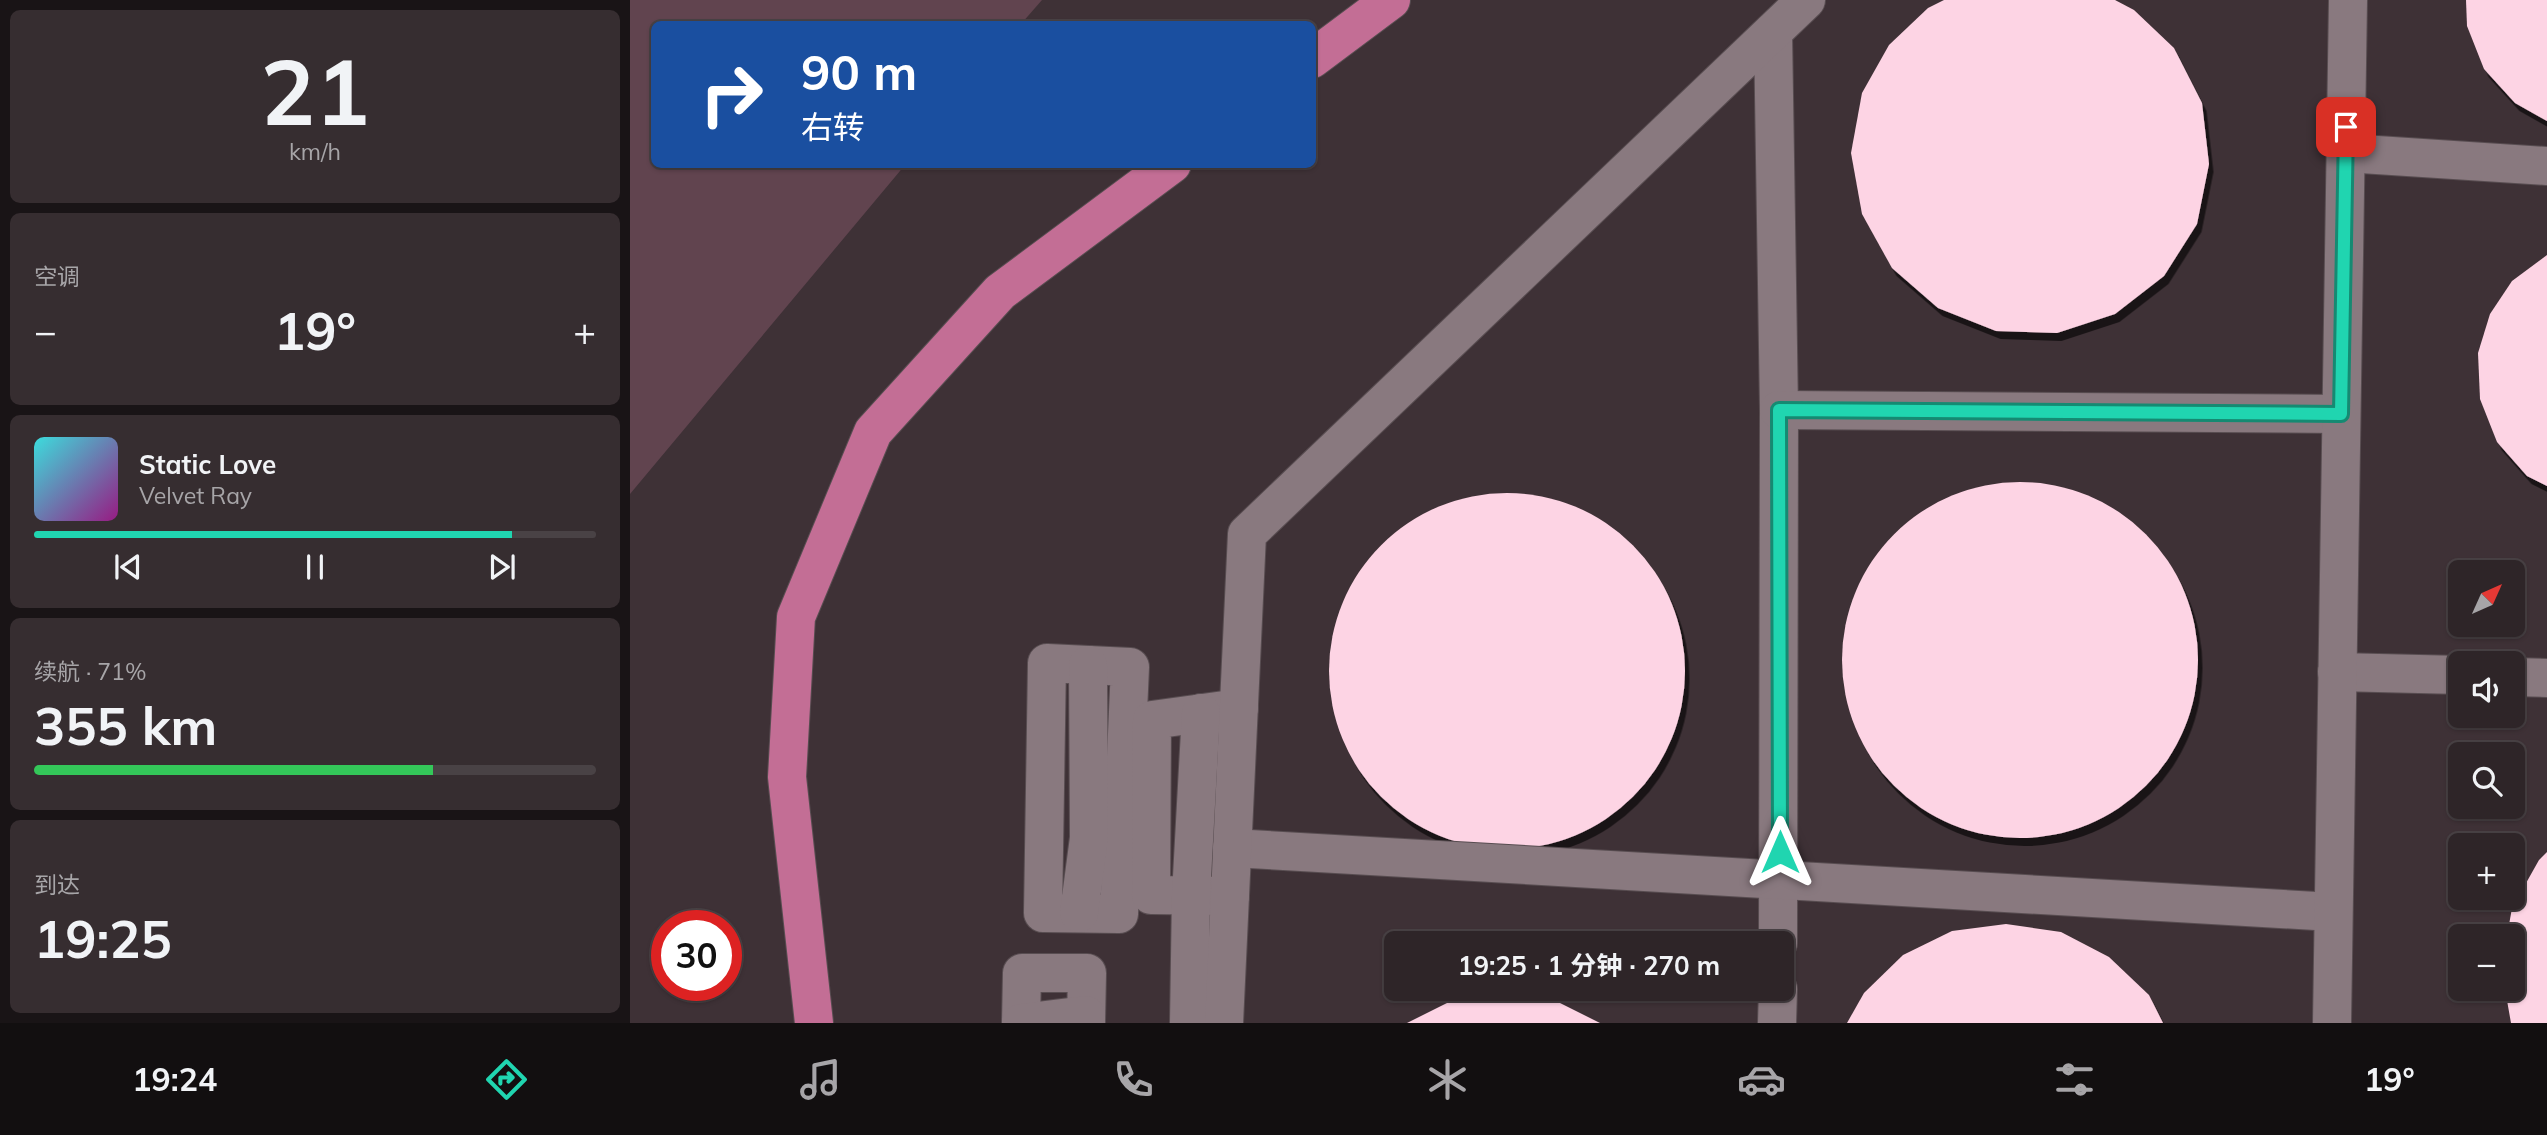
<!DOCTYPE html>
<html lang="zh">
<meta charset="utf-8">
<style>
body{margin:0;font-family:Mulish,"Noto Sans SC",sans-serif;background:#362d30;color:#f1f3f6;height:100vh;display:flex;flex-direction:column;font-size:26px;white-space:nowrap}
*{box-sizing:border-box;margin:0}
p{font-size:23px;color:#a7a5a8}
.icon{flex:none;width:38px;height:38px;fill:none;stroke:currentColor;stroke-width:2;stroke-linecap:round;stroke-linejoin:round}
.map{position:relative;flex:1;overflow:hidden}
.details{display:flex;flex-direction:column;gap:10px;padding:10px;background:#191416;width:630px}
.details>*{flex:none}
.hud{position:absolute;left:21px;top:21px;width:665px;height:147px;border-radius:10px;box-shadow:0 2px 5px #0004,0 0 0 2px #494245;background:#1a4fa0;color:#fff;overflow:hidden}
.needle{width:46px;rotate:45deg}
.controls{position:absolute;left:1818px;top:560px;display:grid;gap:14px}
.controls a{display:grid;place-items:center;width:77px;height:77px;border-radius:10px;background:#2e2528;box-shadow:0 2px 5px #0004,0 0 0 2px #494245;font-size:35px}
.speed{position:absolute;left:21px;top:910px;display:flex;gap:14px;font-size:35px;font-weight:700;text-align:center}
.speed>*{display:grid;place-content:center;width:91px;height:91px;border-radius:50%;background:#2e2528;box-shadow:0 2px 5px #0004,0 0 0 2px #494245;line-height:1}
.speed .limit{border:10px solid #d22;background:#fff;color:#111}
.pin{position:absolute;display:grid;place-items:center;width:60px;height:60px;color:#fff;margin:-30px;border-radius:14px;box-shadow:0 4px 10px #0006}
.me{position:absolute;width:77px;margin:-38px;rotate:0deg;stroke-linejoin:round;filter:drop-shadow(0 0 5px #0008)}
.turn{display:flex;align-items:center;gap:24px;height:147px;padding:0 35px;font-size:32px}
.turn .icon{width:91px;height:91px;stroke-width:2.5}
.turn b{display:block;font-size:49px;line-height:60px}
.big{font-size:52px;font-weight:700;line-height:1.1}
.details .tile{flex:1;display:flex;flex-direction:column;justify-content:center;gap:10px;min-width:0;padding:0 24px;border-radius:10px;background:#362d30}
.details .dial{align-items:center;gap:0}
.dial b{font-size:91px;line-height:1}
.song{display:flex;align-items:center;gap:21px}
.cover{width:84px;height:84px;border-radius:10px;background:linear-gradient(135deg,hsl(180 70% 55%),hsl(310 70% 35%))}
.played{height:7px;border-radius:4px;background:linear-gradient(90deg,#20d5b0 85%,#494245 85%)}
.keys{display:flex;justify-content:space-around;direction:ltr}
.heat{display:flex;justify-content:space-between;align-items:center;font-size:38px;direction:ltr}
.charge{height:10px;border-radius:5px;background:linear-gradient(90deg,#34c759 71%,#494245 0)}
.trip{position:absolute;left:754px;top:931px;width:410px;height:70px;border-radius:10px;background:#2e2528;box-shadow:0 2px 5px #0004,0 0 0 2px #494245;font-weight:700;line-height:70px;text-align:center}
.menu{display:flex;height:112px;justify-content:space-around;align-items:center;background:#120f10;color:#a7a5a8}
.menu .icon{width:49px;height:49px}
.menu .on{color:#20d5b0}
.menu b{font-size:32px;color:#f1f3f6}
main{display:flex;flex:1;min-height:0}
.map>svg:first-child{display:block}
.green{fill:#61444f}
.building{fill:#fdd4e4;filter:url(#shadow)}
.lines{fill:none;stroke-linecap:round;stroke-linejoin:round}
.minor-casing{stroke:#584d51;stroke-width:40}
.major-casing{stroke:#584d51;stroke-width:40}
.minor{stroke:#89797f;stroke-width:38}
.major{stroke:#c36e95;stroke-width:38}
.route-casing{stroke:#158a72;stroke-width:18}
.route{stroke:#20d5b0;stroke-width:12}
</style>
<main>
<section class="details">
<div class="tile dial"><b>21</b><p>km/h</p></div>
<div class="tile"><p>空调</p>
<div class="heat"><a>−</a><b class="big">19°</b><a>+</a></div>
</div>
<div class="tile">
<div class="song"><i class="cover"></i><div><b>Static Love</b><p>Velvet Ray</p></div></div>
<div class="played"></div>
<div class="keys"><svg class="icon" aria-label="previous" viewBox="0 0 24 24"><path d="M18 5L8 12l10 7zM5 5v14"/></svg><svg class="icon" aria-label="pause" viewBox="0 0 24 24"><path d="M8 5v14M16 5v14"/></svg><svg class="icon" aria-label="next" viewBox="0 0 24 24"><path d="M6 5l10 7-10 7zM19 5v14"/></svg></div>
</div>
<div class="tile"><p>续航 · 71%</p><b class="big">355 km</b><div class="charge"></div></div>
<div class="tile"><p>到达</p><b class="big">19:25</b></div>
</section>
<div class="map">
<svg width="1917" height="1023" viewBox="0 0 1917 1023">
<defs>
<filter id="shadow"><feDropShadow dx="4.5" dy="8" stdDeviation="0" flood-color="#0009"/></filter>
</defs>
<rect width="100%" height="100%" fill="#3e3136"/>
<polygon class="green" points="0,0 412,0 391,24 24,24 24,164 275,165 0,494"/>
<g class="building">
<polygon points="1314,0 1485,0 1504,10 1544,48 1572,103 1579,164 1567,224 1534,276 1485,314 1427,333 1366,331 1308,308 1262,268 1232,214 1221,153 1232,93 1259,45 1298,8"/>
<polygon points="1836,0 1917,0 1917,121 1885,103 1854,69 1837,26"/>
<polygon points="1917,255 1917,486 1897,476 1867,442 1850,399 1848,353 1860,314 1882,281"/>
<circle cx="1390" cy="660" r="178"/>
<circle cx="877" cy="671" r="178"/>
<polygon points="1917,852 1917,1023 1881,1023 1875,989 1883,989 1883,936 1877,936 1882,908 1909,860"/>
<polygon points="1376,924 1431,932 1479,957 1519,995 1533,1023 1217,1023 1234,993 1273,955 1322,931"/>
<polygon points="876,994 930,1003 970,1023 777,1023 821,1001"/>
</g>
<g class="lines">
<g class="minor-casing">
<g id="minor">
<polyline points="1143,32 1149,410 1148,943"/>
<polyline points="1716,153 1917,166"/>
<polyline points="1149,410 1711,414"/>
<polygon points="417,663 500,667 489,914 413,913"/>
<polyline points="1707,672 1830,675"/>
<polyline points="1883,677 1917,678"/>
<polyline points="602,848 1703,912"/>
<polyline points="600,896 521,895 522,720 609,708"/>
<polyline points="449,913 459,838 458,665"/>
<polyline points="391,1023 392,973 457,973 456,1023"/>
<polyline points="391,1023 456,1015"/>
<polyline points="559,1023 561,895 571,713"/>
<polyline points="594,1023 617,534 1176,0"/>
<polyline points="1147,1023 1148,989"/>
<polyline points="1702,1023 1718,0"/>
</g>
</g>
<g class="major-casing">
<g id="major">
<polyline points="682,59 761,0"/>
<polyline points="184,1023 157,777 166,617 243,432 370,292 542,164"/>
</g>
</g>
<use href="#minor" class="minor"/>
<use href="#major" class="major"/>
</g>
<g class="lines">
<g class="route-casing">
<polyline id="route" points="1150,852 1149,410 1711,414 1716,127"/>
</g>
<use href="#route" class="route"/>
</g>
</svg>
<div class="controls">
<a><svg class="needle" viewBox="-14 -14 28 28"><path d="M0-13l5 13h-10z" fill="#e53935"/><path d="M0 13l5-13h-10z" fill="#a7a5a8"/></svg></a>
<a><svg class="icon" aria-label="sound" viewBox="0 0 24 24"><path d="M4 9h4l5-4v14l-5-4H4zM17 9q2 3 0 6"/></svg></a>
<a><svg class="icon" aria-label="search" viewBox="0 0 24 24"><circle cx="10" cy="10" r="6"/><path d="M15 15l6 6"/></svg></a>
<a>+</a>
<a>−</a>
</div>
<div class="speed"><div class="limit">30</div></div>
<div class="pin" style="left:1716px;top:127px;background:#d93025"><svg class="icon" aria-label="arrive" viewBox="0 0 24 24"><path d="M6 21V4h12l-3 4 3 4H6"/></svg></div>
<svg class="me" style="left:1150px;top:852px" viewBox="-20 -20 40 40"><path d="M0-17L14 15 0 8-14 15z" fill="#20d5b0" stroke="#fff" stroke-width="4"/></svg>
<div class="trip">19:25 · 1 分钟 · 270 m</div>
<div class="hud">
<div class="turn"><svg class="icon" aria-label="right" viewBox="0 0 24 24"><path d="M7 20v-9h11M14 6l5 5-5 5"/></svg><div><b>90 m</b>右转</div></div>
</div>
</div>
</main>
<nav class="menu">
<b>19:24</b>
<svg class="icon on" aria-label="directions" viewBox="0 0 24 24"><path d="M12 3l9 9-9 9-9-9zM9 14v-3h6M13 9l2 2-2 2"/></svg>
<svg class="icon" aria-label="music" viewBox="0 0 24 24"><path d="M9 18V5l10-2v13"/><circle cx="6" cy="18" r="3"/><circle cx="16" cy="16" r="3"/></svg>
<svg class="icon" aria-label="phone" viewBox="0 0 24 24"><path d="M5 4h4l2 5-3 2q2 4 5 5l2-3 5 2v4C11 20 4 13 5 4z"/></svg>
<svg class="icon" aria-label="climate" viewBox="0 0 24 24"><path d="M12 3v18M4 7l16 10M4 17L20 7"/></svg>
<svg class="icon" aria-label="car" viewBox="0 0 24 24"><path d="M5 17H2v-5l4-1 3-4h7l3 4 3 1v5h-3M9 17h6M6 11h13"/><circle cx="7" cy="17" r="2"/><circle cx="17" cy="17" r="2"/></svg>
<svg class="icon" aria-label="filters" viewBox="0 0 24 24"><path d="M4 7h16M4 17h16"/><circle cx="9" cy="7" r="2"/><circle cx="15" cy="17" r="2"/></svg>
<b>19°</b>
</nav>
